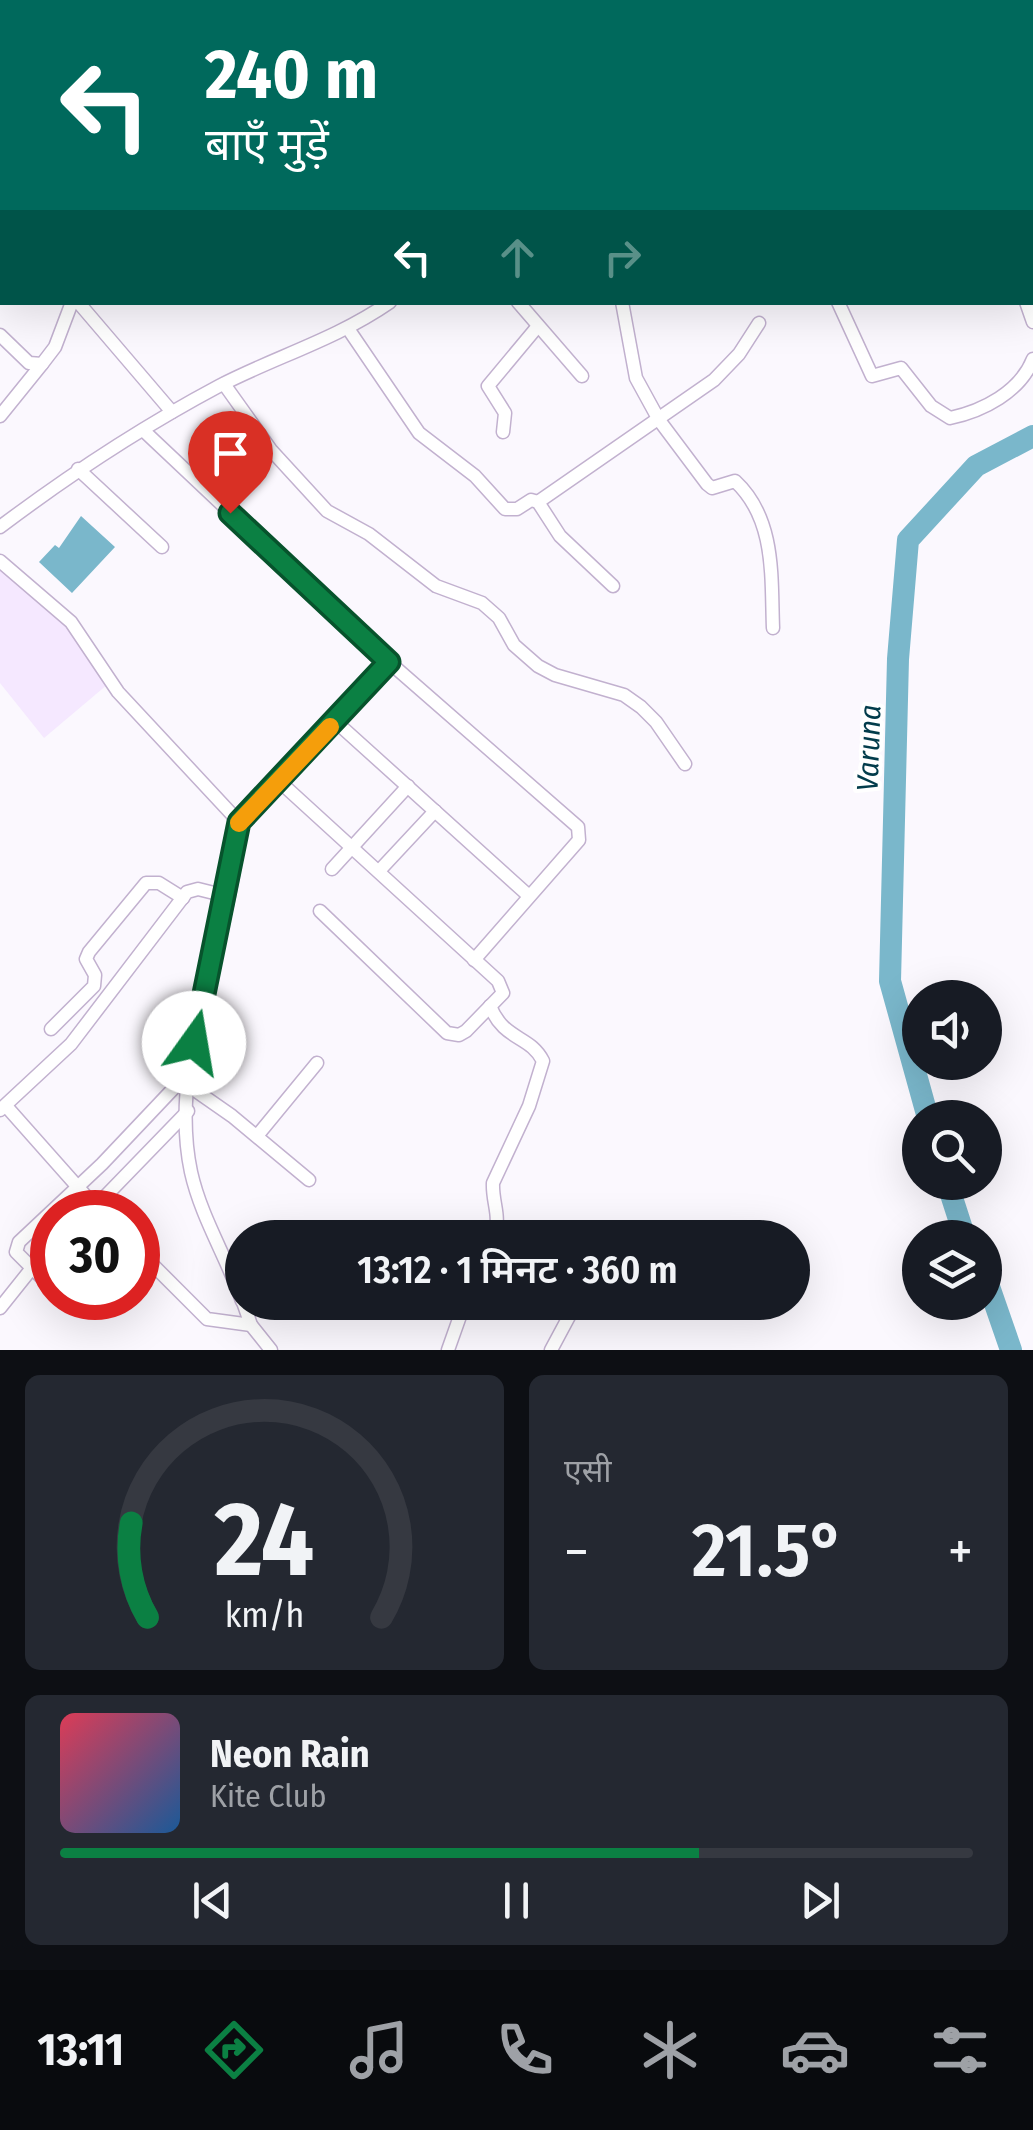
<!DOCTYPE html>
<html lang="hi">
<meta charset="utf-8">
<style>
body{margin:0;font-family:"Fira Sans Condensed","Noto Sans Devanagari",sans-serif;background:#242831;color:#f1f3f6;height:100vh;display:flex;flex-direction:column;font-size:38px;white-space:nowrap}
*{box-sizing:border-box;margin:0}
p{font-size:32px;color:#9ea1a6}
.icon{flex:none;width:55px;height:55px;fill:none;stroke:currentColor;stroke-width:2;stroke-linecap:round;stroke-linejoin:round}
.map{position:relative;height:1350px;overflow:hidden}
.panel{display:flex;flex-direction:column;gap:25px;padding:25px;background:#0d0f14;flex:1}
.panel>*{flex:none}
.guide{position:absolute;left:0px;top:0px;width:1035px;height:305px;box-shadow:0 10px 40px #0002;background:#00695c;color:#fff;overflow:hidden}
.tools{position:absolute;left:902px;top:980px;display:grid;gap:20px}
.tools a{display:grid;place-items:center;width:100px;height:100px;border-radius:50%;background:#171b24;box-shadow:0 10px 40px #0002;font-size:50px}
.speed{position:absolute;left:30px;top:1190px;display:flex;gap:20px;font-size:50px;font-weight:700;text-align:center}
.speed>*{display:grid;place-content:center;width:130px;height:130px;border-radius:50%;background:#171b24;box-shadow:0 10px 40px #0002;line-height:1}
.speed .limit{border:15px solid #d22;background:#fff;color:#111}
.pin{position:absolute;display:grid;place-items:center;width:85px;height:85px;color:#fff;margin:-102px -42px;border-radius:50% 50% 50% 0;rotate:-45deg;box-shadow:0 0 10px #0007}
.pin .icon{rotate:45deg}
.me{position:absolute;width:110px;margin:-55px;rotate:13deg;stroke-linejoin:round;filter:drop-shadow(0 0 8px #0008)}
.turn{display:flex;align-items:center;gap:35px;height:210px;padding:0 40px;font-size:45px}
.turn .icon{width:130px;height:130px;stroke-width:2.5}
.turn b{display:block;font-size:70px;line-height:85px}
.lanes{display:flex;align-items:center;height:95px;padding:0 40px;background:#0003;justify-content:center;gap:50px;direction:ltr}
.lanes .off{opacity:.35}
.big{font-size:75px;font-weight:600;line-height:1.1}
.panel .widget{flex:1;display:flex;flex-direction:column;justify-content:center;gap:15px;min-width:0;padding:0 35px;border-radius:15px;background:#242831}
.panel .dial{align-items:center;gap:0}
.dial svg{height:260px;overflow:visible;fill:none;stroke:#363941;stroke-width:7;stroke-linecap:round;text-anchor:middle}
.dial text{fill:#f1f3f6;stroke:none}
.song{display:flex;align-items:center;gap:30px}
.cover{width:120px;height:120px;border-radius:15px;background:linear-gradient(135deg,hsl(350 70% 55%),hsl(210 70% 35%))}
.played{height:10px;border-radius:5px;background:linear-gradient(90deg,#0b8043 70%,#363941 70%)}
.keys{display:flex;justify-content:space-around;direction:ltr}
.heat{display:flex;justify-content:space-between;align-items:center;font-size:55px;direction:ltr}
.panel .tiles{flex:1;display:grid;gap:25px;grid-template-columns:1fr 1fr}
.widget:last-child{grid-column:span 2}
.trip{position:absolute;left:225px;top:1220px;width:585px;height:100px;border-radius:50px;background:#171b24;box-shadow:0 10px 40px #0002;font-weight:600;line-height:100px;text-align:center}
.tab-bar{display:flex;height:160px;justify-content:space-around;align-items:center;background:#090b0e;color:#9ea1a6}
.tab-bar .icon{width:70px;height:70px}
.tab-bar .active{color:#0b8043}
.tab-bar b{font-size:45px;color:#f1f3f6}
.map>svg:first-child{display:block}
.built{fill:#f5e8ff}
.water{fill:#7ab7cb}
.lines{fill:none;stroke-linecap:round;stroke-linejoin:round}
.river{stroke:#7ab7cb;stroke-width:22}
.minor-casing{stroke:#c2b1cf;stroke-width:15}
.minor{stroke:#fff;stroke-width:12}
.route-casing{stroke:#07532c;stroke-width:25}
.route{stroke:#0b8043;stroke-width:18}
.slow{stroke:#f59e0b;stroke-width:18}
.labels{text-anchor:middle;stroke-width:8;stroke-linejoin:round;paint-order:stroke}
.water-label{font-size:30px;font-style:italic;fill:#023c4b;stroke:#fff}
</style>
<div class="map">
<svg width="1033" height="1350" viewBox="0 0 1033 1350">
<rect width="100%" height="100%" fill="#fbf8fe"/>
<polygon class="built" points="0,567 64,622 108,684 44,738 0,683"/>
<polygon class="water" points="81,516 115,547 72,593 39,562 55,545 59,548"/>
<g class="lines">
<g class="river">
<polyline points="928,1118 890,981 898,659 908,540 976,466 1033,436"/>
<polyline points="947,1182 965,1238"/>
<polyline points="985,1275 1011,1350"/>
</g>
<g class="minor-casing">
<g id="minor">
<polyline points="69,0 69,2"/>
<polyline points="395,0 398,2"/>
<polyline points="568,0 569,2"/>
<polyline points="683,0 685,2"/>
<polyline points="914,0 915,2"/>
<polyline points="51,2 54,0"/>
<polyline points="247,2 249,0"/>
<polyline points="629,2 632,0"/>
<polyline points="952,2 960,0"/>
<polyline points="0,31 2,32"/>
<polyline points="1032,48 1033,48"/>
<polyline points="1032,114 1033,114"/>
<polyline points="1032,187 1033,187"/>
<polyline points="1032,278 1033,278"/>
<polyline points="78,302 172,412"/>
<polyline points="518,302 582,376"/>
<path d="M622,302L636,378L659,420L707,484L712,488L735,481C776,519 771,577 773,628"/>
<path d="M838,302L872,376L901,368L931,406L950,418C983,411 1020,392 1033,359"/>
<polyline points="1026,302 1033,322"/>
<polyline points="349,330 419,433 475,476 505,509 517,509 531,500 538,502 560,536 613,586"/>
<polyline points="0,335 29,363 42,364 55,347 72,302"/>
<polyline points="224,384 271,450 327,511 369,534 436,586 482,603 499,618 514,645 538,666 555,675 624,695 641,707 656,722 685,764"/>
<polyline points="0,416 42,364"/>
<polyline points="144,431 389,662 578,827 579,840 474,960"/>
<polyline points="503,432 505,413 488,386 538,326"/>
<polyline points="78,469 162,547"/>
<polyline points="538,502 714,380 739,354 759,323"/>
<path d="M0,527C69,475 142,427 219,386C277,356 335,340 390,302"/>
<path d="M0,561L71,622L118,692L239,822C234,939 166,1054 191,1172C201,1217 227,1258 242,1301"/>
<polyline points="335,721 529,896"/>
<polyline points="280,782 498,981 503,993 466,1031 459,1035 447,1033 320,911"/>
<polyline points="239,822 389,662"/>
<polyline points="332,869 408,786"/>
<polyline points="379,871 435,811"/>
<path d="M490,1006C504,1041 530,1035 543,1061L529,1106L493,1183C492,1204 502,1216 493,1238"/>
<polyline points="51,1029 94,986 95,975 86,959 89,952 146,883 159,883 183,898"/>
<polyline points="189,1086 232,1116 309,1180"/>
<polyline points="6,1106 100,1212"/>
<polyline points="0,1110 71,1044 187,892 198,889 226,896"/>
<polyline points="257,1136 317,1063"/>
<polyline points="95,1207 188,1111"/>
<polyline points="138,1250 207,1319 251,1325"/>
<polyline points="52,1288 16,1252 19,1242 102,1164 190,1071"/>
<polyline points="243,1302 251,1325 271,1350"/>
<polyline points="0,1308 32,1268"/>
<polyline points="448,1350 465,1302"/>
<polyline points="551,1350 573,1309"/>
</g>
</g>
<use href="#minor" class="minor"/>
</g>
<g class="lines">
<g class="route-casing">
<polyline id="route" points="194,1043 239,822 389,662 230,513"/>
</g>
<use href="#route" class="route"/>
<polyline class="slow" points="239,823 330,727"/>
</g>
<g class="labels">
<g class="water-label">
<text transform="translate(869 748) rotate(-88)" y="10">Varuna</text>
</g>
</g>
</svg>
<div class="tools">
<a><svg class="icon" aria-label="sound" viewBox="0 0 24 24"><path d="M4 9h4l5-4v14l-5-4H4zM17 9q2 3 0 6"/></svg></a>
<a><svg class="icon" aria-label="search" viewBox="0 0 24 24"><circle cx="10" cy="10" r="6"/><path d="M15 15l6 6"/></svg></a>
<a><svg class="icon" aria-label="layers" viewBox="0 0 24 24"><path d="M12 4l9 5-9 5-9-5zM3 14l9 5 9-5"/></svg></a>
</div>
<div class="speed"><div class="limit">30</div></div>
<div class="pin" style="left:230px;top:513px;background:#d93025"><svg class="icon" aria-label="arrive" viewBox="0 0 24 24"><path d="M6 21V4h12l-3 4 3 4H6"/></svg></div>
<svg class="me" style="left:194px;top:1043px" viewBox="-20 -20 40 40"><circle r="19" fill="#fff"/><path d="M0-13L10 11 0 6-10 11z" fill="#0b8043"/></svg>
<div class="trip">13:12 · 1 मिनट · 360 m</div>
<div class="guide">
<div class="turn"><svg class="icon" aria-label="left" viewBox="0 0 24 24"><path d="M17 20v-9H6M10 6l-5 5 5 5"/></svg><div><b>240 m</b>बाएँ मुड़ें</div></div>
<div class="lanes"><svg class="icon" aria-label="left" viewBox="0 0 24 24"><path d="M17 20v-9H6M10 6l-5 5 5 5"/></svg><svg class="icon off" aria-label="ahead" viewBox="0 0 24 24"><path d="M12 20V5M6 11l6-6 6 6"/></svg><svg class="icon off" aria-label="right" viewBox="0 0 24 24"><path d="M7 20v-9h11M14 6l5 5-5 5"/></svg></div>
</div>
</div>
<section class="panel">
<div class="tiles">
<div class="widget dial"><svg viewBox="0 0 100 80">
<path d="M14 69A42 42 0 1 1 86 69"/>
<path d="M14 69A42 42 0 0 1 9 40" stroke="#0b8043"/>
<text x="50" y="56" font-size="32" font-weight="700">24</text>
<text x="50" y="72" font-size="11">km/h</text>
</svg></div>
<div class="widget"><p>एसी</p>
<div class="heat"><a>−</a><b class="big">21.5°</b><a>+</a></div>
</div>
<div class="widget">
<div class="song"><i class="cover"></i><div><b>Neon Rain</b><p>Kite Club</p></div></div>
<div class="played"></div>
<div class="keys"><svg class="icon" aria-label="previous" viewBox="0 0 24 24"><path d="M18 5L8 12l10 7zM5 5v14"/></svg><svg class="icon" aria-label="pause" viewBox="0 0 24 24"><path d="M8 5v14M16 5v14"/></svg><svg class="icon" aria-label="next" viewBox="0 0 24 24"><path d="M6 5l10 7-10 7zM19 5v14"/></svg></div>
</div>
</div>
</section>
<nav class="tab-bar">
<b>13:11</b>
<svg class="icon active" aria-label="directions" viewBox="0 0 24 24"><path d="M12 3l9 9-9 9-9-9zM9 14v-3h6M13 9l2 2-2 2"/></svg>
<svg class="icon" aria-label="music" viewBox="0 0 24 24"><path d="M9 18V5l10-2v13"/><circle cx="6" cy="18" r="3"/><circle cx="16" cy="16" r="3"/></svg>
<svg class="icon" aria-label="phone" viewBox="0 0 24 24"><path d="M5 4h4l2 5-3 2q2 4 5 5l2-3 5 2v4C11 20 4 13 5 4z"/></svg>
<svg class="icon" aria-label="climate" viewBox="0 0 24 24"><path d="M12 3v18M4 7l16 10M4 17L20 7"/></svg>
<svg class="icon" aria-label="car" viewBox="0 0 24 24"><path d="M5 17H2v-5l4-1 3-4h7l3 4 3 1v5h-3M9 17h6M6 11h13"/><circle cx="7" cy="17" r="2"/><circle cx="17" cy="17" r="2"/></svg>
<svg class="icon" aria-label="filters" viewBox="0 0 24 24"><path d="M4 7h16M4 17h16"/><circle cx="9" cy="7" r="2"/><circle cx="15" cy="17" r="2"/></svg>
</nav>
